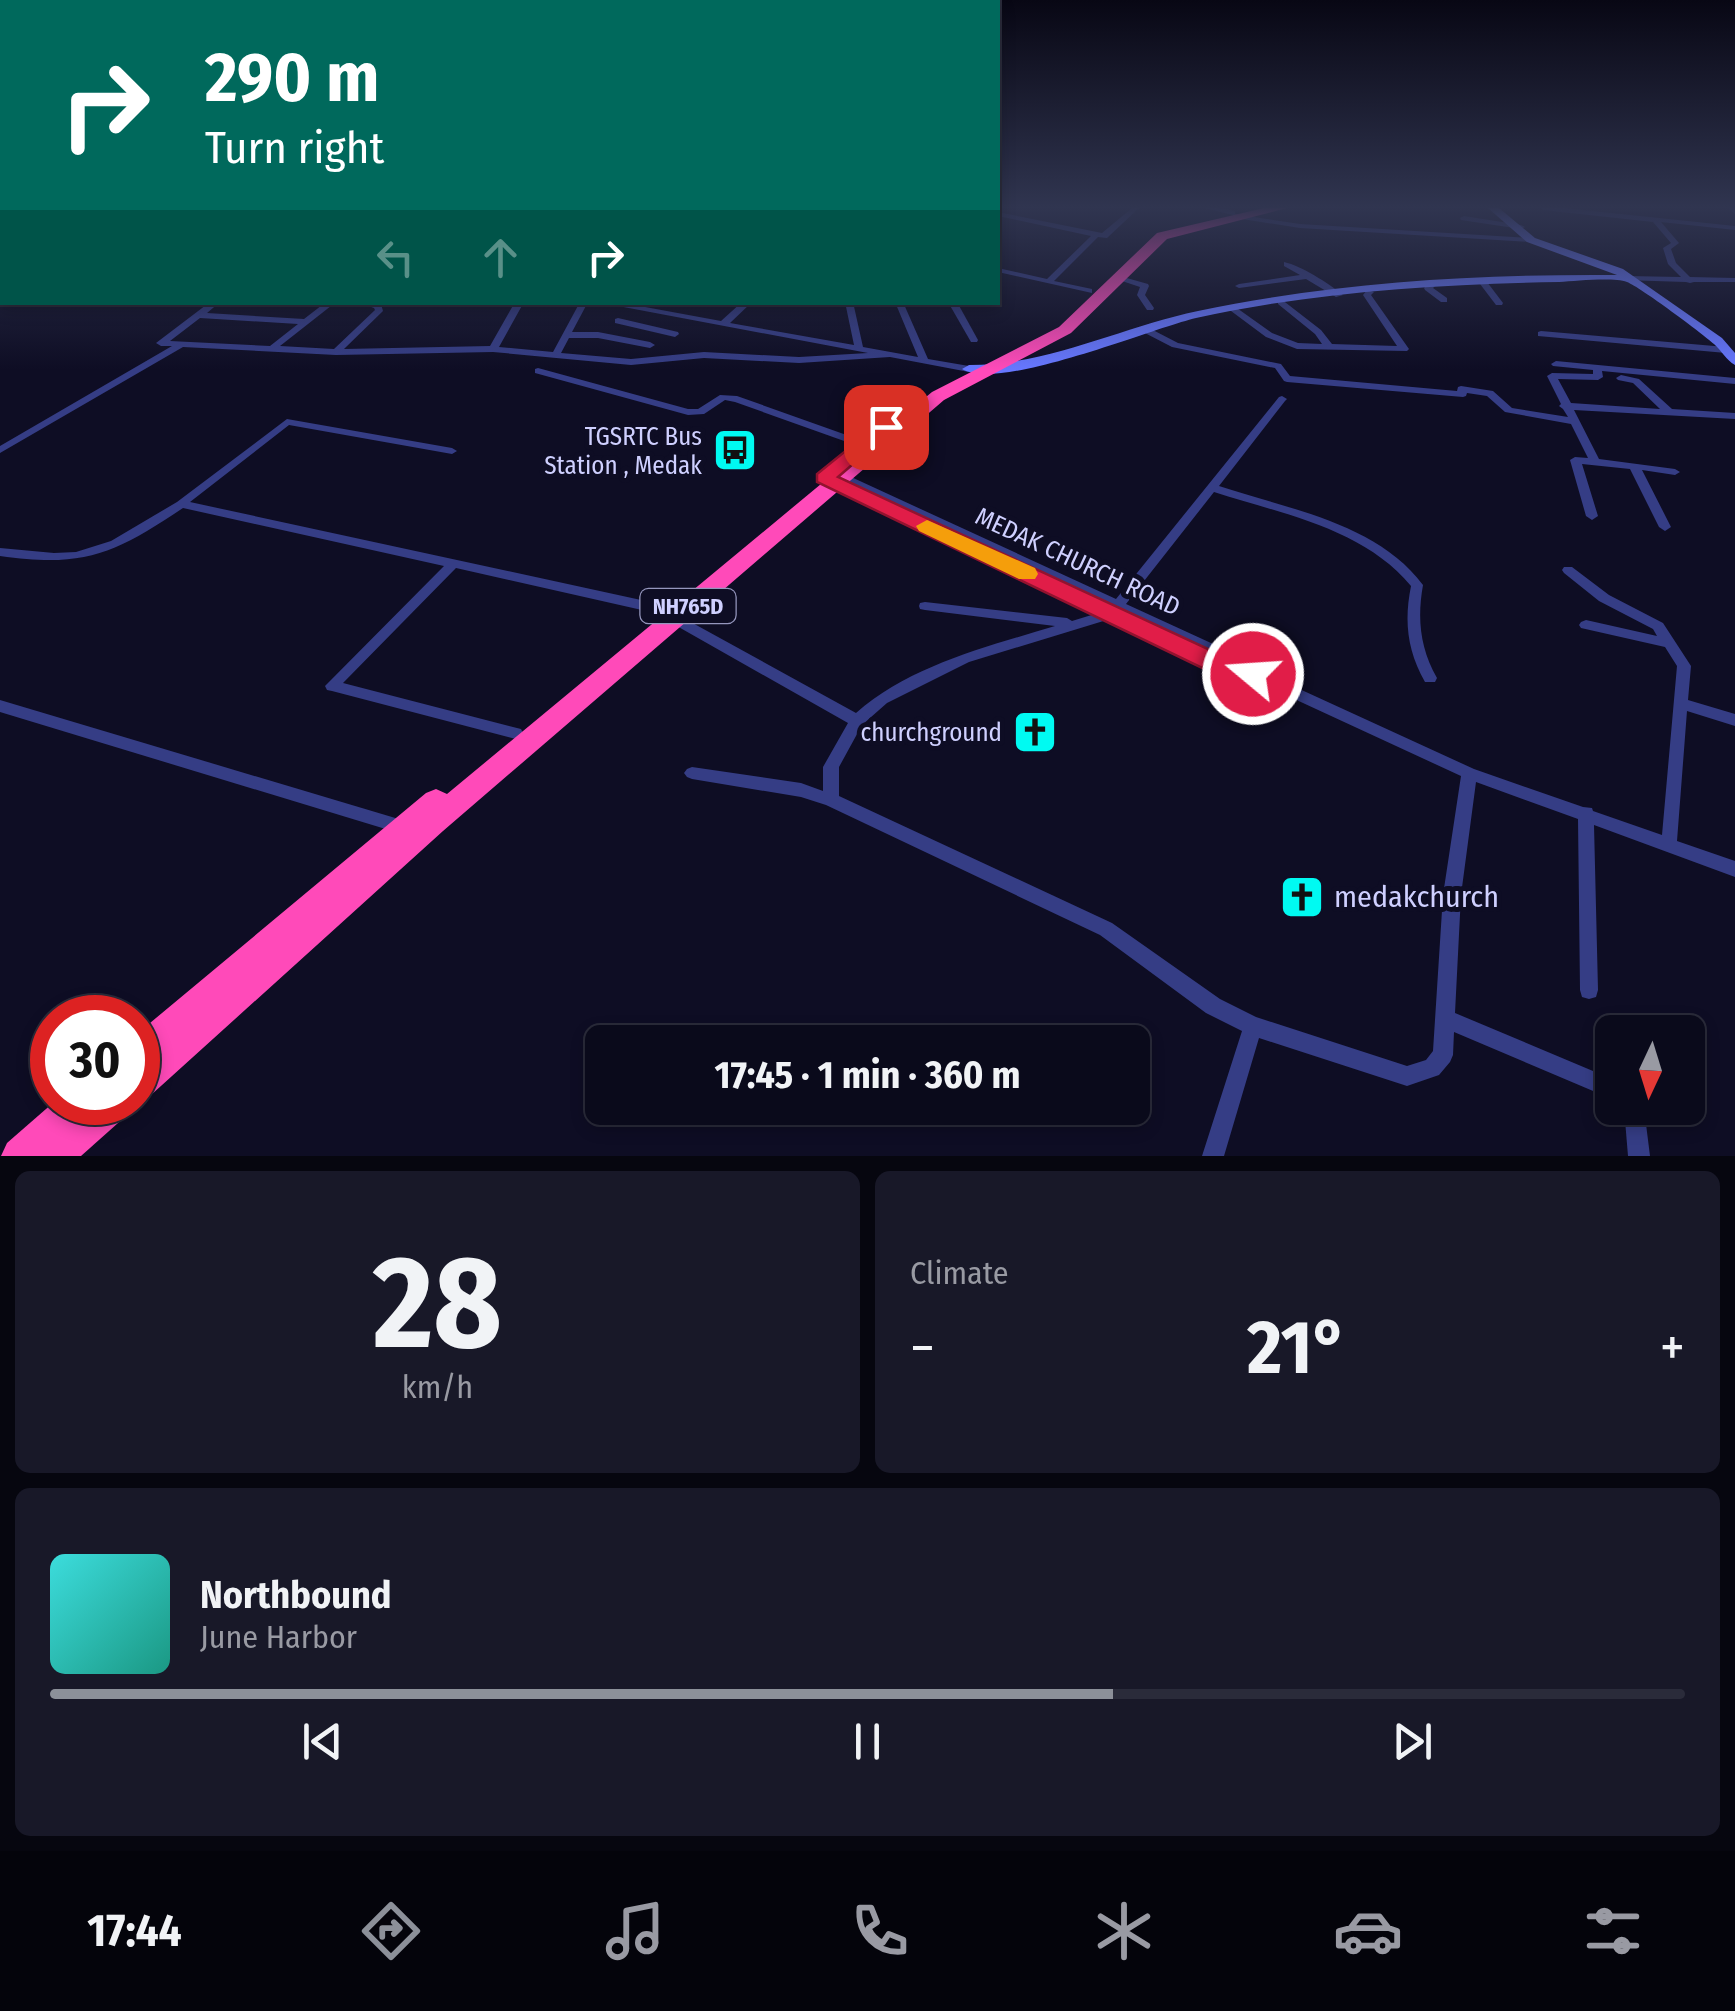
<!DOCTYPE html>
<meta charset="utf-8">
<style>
body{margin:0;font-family:"Fira Sans Condensed",sans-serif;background:#181828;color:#f1f3f6;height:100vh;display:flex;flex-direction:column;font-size:38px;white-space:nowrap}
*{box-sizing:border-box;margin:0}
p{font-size:32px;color:#999aa3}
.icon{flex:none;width:55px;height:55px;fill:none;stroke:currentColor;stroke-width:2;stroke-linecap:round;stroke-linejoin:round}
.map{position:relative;height:1156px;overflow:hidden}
.drawer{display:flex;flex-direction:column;gap:15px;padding:15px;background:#06060f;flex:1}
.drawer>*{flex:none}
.hud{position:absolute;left:0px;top:0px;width:1000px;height:305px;box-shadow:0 5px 15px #0003,0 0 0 2px #2a2b3a;background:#00695c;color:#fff;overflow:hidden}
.needle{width:65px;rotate:184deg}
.tools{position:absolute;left:1595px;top:1015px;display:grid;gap:20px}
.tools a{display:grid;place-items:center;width:110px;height:110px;border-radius:15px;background:#0a0a1b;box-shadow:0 5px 15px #0003,0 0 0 2px #2a2b3a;font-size:50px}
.speed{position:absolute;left:30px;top:995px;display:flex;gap:20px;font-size:50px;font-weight:700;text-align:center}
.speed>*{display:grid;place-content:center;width:130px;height:130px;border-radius:50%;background:#0a0a1b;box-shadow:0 5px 15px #0003,0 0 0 2px #2a2b3a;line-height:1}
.speed .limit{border:15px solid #d22;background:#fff;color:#111}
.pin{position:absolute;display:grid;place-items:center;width:85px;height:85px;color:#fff;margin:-42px;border-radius:20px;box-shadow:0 5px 15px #0006}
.me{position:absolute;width:110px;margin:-55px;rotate:288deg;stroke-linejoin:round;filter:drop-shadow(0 0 8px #0008)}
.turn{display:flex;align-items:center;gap:35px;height:210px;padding:0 40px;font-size:45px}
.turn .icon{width:130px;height:130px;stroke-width:2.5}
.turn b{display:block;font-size:70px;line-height:85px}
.lanes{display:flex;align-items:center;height:95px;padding:0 40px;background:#0003;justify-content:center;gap:50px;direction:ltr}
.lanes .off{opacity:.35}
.big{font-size:75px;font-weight:700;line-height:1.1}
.drawer .card{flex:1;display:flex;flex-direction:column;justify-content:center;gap:15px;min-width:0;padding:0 35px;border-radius:15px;background:#181828}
.drawer .dial{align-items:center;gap:0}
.dial b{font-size:130px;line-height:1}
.song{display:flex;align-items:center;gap:30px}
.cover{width:120px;height:120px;border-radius:15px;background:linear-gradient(135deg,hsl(180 70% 55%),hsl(170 70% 35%))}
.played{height:10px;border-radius:5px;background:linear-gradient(90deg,#8c9099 65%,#2a2b3a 65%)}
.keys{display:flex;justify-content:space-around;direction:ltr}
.heat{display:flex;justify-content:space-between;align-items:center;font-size:55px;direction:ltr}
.drawer .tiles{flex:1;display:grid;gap:15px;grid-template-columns:1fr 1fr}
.card:last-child{grid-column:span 2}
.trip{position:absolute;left:585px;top:1025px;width:565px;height:100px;border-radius:15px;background:#0a0a1b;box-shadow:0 5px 15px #0003,0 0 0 2px #2a2b3a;font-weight:700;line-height:100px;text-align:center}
.tabs{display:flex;height:160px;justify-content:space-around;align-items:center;background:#04040b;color:#999aa3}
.tabs .icon{width:70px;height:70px}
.tabs .active{color:#8c9099}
.tabs b{font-size:45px;color:#f1f3f6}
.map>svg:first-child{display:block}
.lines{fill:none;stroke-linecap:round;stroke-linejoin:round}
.street{fill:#353d85;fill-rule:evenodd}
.secondary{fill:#67f;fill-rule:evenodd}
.highway{fill:#ff4ab9;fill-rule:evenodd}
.route{fill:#e11d48;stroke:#92132f;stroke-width:2.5}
.slow{fill:#f59e0b}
.labels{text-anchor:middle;stroke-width:10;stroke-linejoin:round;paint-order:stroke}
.shield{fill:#0e0d24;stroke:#9596bd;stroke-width:2.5}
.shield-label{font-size:22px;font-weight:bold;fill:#cfd0ff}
.poi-label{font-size:25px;fill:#cfd0ff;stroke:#0e0d24;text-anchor:end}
.street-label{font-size:25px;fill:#cfd0ff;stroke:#0e0d24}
.near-poi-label{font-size:30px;fill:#cfd0ff;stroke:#0e0d24;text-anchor:start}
</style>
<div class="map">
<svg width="1735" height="1156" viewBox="0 0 1735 1156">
<rect width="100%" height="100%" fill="#0e0d24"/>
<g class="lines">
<g class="street">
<polygon points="1132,208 1139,208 1107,238 1098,237 1054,281 1092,289 1092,293 998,272 998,268 1047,279 1091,236 998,216 998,212 1102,233"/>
<polygon points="1204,208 1218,208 1235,211 1235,214 1300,224 1531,238 1535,240 1531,242 1300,228 1236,218 1233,215"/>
<polygon points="1540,208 1564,208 1735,226 1735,230 1661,222 1679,243 1671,249 1676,263 1690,277 1735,278 1735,282 1694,282 1690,283 1686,282 1623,280 1623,276 1626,276 1681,277 1668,264 1663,248 1671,243 1653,222 1543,210"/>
<polygon points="1728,208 1735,208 1735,214"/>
<polygon points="1464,216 1521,225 1525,227 1521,229 1461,220 1460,218"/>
<path d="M1284,262C1302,266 1328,283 1343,295L1336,297L1306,279L1239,288L1235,286L1239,284L1300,275L1284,266Z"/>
<polygon points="1116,275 1148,284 1149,286 1145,295 1154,308 1153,310 1147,310 1137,295 1140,287 1116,279"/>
<polygon points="1478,278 1484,278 1503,303 1502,305 1496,305 1477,280"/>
<polygon points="1429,283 1435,283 1436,285 1433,288 1447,298 1447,302 1441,302 1425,290 1424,288"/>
<polygon points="1367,290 1374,292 1371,295 1409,349 1407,351 1297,349 1266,337 1227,308 1234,306 1272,333 1298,343 1322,344 1315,334 1278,304 1278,300 1281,299 1321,330 1332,344 1397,346 1363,295"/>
<path d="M210,302H220L207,313L304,319L326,302H336L280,346L334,349L375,310L374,308L358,302L381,304L383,311L344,349L490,346L515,302H524L499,347L553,352L580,302H588L572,332H598L650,342L655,345L650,348L598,338H569L561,353L631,359L704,352L799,357L868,353L597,302H618L721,321L742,302H752L730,323L854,345L845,302H853L863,347L918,357L895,302H903L928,359L969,366L974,369L969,372L890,357L799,363L704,358L631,365L493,352L336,355L183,347L0,453V446L172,346H161L156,343ZM200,318L298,324L270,346L170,341Z"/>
<polygon points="948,302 957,302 978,340 977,342 971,342"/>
<polygon points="618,318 678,332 679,334 675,337 615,323 615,319"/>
<polygon points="1143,328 1149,328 1178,343 1281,364 1290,376 1457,391 1458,387 1461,386 1493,391 1512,408 1568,417 1563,409 1559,406 1561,404 1547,376 1552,373 1593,374 1593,370 1553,366 1551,364 1556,361 1735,378 1735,384 1602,371 1603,377 1598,380 1558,379 1571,403 1660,409 1633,383 1618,380 1616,378 1621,375 1639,379 1672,409 1735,413 1735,419 1574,410 1599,459 1675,469 1680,472 1675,475 1642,470 1671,527 1665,531 1659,527 1630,469 1582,464 1598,516 1592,520 1586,516 1570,460 1575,457 1588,458 1571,424 1505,412 1487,396 1467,393 1466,396 1463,397 1287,382 1284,381 1275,368 1172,347 1143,332"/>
<polygon points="1541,331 1726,347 1731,350 1726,353 1538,336 1538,332"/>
<polygon points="538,368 688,409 698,409 720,395 737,396 869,443 870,445 869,447 861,447 735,402 725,400 704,414 688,415 535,373 535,369"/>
<path d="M1282,396L1287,399L1285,401L1219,486C1288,509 1377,523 1423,585C1417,619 1420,648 1437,678L1435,682H1425C1407,650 1404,621 1411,586C1363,528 1282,514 1214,492L1126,604L1248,660L1258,670L1474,769L1583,807L1592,808L1593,811L1662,835L1677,666L1665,647L1581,628L1579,625L1581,622L1586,620L1657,636L1653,629L1599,601L1564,573L1562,570L1564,567H1572L1609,595L1663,623L1691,666L1688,700L1735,714V726L1687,711L1677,841L1735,861V877L1594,825L1598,990L1596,997L1589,999L1582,997L1580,990L1578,819L1476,782L1461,895L1455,1013L1612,1079V1099L1454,1032L1453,1055L1450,1062L1439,1075L1407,1086L1259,1038L1224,1156H1202L1242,1031L1206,1013L1100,935L826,805L801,797L692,779L687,777L684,773L687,769L692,767L801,783L823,791V767L848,723L668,621L666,618L668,615H678L856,713C911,665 986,647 1055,626L925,610L920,609L919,606L920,603L925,602L1067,618L1072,621L1098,613L820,480L818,478L820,476H828L1109,607L828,474L827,472L828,470H836L1116,599L1279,397ZM1119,612H1120L1237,667H1236ZM1110,619L1229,676L1251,679L1461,776L1443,895L1433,1051L1426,1060L1407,1066L1256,1017L1220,999L1112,923L839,796V767L862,725L887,703L969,662Z"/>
<path d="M287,419L452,448L457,451L452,454L289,425L190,502L664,605L670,610L664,615L456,568L343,683L521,729L523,733L521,737L516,739L332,691L327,690L325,686L444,566L183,508C114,554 84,568 0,556V548L54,553L76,552L111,541L177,502Z"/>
<polygon points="0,700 402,820 408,822 410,827 408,832 402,834 0,712"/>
<polygon points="1624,1108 1644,1108 1650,1156 1628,1156"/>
</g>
<path class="secondary" d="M1488,208H1499L1535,238L1623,269L1722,338L1735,353V365C1726,360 1722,351 1714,344C1703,334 1640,287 1627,282C1613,277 1576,281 1559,282C1438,284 1315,292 1196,318C1150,329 999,392 962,369L969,365C1050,365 1121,327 1198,311C1335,282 1477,274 1617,275L1527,242Z"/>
<g class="highway">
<polygon points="1264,208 1287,208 1167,239 1071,333 944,400 443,831 151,1095 138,1100 138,1033 426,793 436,789 447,794 932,392 1059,327 1157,233"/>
<polygon points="54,1102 132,1102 127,1115 81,1156 1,1156 7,1143"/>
</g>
</g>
<linearGradient id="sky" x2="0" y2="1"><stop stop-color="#080714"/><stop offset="0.56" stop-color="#303550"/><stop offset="1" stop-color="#303550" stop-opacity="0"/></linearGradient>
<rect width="1735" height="370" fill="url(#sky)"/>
<polygon class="route" points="880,423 896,427 838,477 1238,663 1262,668 1266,674 1262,681 1225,679 817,482 817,474"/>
<polygon class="slow" points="927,520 1035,568 1038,574 1035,579 1019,579 919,531 916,526"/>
<defs>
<g id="bus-square" transform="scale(2.25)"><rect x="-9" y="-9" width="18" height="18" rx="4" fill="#00faf2" stroke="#0e0d24"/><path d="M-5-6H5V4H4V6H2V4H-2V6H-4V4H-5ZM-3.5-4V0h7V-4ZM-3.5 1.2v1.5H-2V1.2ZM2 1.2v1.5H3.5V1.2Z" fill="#111"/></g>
<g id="church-square" transform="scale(2.25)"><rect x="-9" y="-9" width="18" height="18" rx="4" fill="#00faf2" stroke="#0e0d24"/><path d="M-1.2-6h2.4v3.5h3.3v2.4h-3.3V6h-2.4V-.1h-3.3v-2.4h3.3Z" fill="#111"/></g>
</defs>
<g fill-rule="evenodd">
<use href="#bus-square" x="735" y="450"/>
<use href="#church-square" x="1035" y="732"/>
<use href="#church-square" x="1302" y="897"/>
</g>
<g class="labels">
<rect class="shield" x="640.5" y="589" width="95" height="34" rx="8"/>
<g class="shield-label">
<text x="688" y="614">NH765D</text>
</g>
<g class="poi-label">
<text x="702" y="445">TGSRTC Bus<tspan x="702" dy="29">Station , Medak</tspan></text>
<text x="1002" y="741">churchground</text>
</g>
<g class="street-label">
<text transform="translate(1078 561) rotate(25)" y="9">MEDAK CHURCH ROAD</text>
</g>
<g class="near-poi-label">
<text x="1334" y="907">medakchurch</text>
</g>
</g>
</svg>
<div class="tools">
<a><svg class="needle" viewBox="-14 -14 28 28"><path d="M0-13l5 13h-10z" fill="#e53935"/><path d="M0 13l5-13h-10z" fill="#999aa3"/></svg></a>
</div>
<div class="speed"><div class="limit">30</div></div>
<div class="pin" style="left:886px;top:427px;background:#d93025"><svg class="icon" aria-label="arrive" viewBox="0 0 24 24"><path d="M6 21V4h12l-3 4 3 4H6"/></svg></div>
<svg class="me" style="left:1253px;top:674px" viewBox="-20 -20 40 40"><circle r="17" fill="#e11d48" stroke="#fff" stroke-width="3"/><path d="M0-11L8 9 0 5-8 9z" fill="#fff"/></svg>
<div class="trip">17:45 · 1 min · 360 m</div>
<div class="hud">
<div class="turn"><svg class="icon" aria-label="right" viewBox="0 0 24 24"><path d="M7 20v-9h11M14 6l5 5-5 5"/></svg><div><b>290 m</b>Turn right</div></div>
<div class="lanes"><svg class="icon off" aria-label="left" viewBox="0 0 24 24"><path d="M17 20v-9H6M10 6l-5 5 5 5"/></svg><svg class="icon off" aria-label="ahead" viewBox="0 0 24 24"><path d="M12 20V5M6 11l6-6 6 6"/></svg><svg class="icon" aria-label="right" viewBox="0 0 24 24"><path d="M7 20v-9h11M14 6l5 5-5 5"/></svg></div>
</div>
</div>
<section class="drawer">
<div class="tiles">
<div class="card dial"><b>28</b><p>km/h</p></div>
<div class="card"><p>Climate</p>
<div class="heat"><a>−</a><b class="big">21°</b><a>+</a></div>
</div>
<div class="card">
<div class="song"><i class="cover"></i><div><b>Northbound</b><p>June Harbor</p></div></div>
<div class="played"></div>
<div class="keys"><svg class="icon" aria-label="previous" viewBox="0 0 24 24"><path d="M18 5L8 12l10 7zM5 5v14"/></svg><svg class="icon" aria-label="pause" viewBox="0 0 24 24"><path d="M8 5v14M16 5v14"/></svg><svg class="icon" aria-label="next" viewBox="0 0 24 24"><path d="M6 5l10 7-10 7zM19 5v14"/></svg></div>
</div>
</div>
</section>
<nav class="tabs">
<b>17:44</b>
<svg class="icon active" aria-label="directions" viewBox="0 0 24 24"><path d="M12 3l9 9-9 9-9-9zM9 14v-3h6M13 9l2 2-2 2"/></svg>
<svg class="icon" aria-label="music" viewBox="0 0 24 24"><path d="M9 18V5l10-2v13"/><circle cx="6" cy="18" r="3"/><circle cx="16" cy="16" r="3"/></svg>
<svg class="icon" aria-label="phone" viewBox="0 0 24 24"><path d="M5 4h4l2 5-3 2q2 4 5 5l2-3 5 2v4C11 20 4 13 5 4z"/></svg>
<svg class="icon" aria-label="climate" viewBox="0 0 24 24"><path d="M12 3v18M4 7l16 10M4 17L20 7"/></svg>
<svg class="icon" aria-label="car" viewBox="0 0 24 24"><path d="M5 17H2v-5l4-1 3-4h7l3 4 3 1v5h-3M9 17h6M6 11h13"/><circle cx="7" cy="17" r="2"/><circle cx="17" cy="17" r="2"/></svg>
<svg class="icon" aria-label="filters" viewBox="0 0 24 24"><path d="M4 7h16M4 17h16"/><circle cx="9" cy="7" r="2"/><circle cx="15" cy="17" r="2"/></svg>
</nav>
